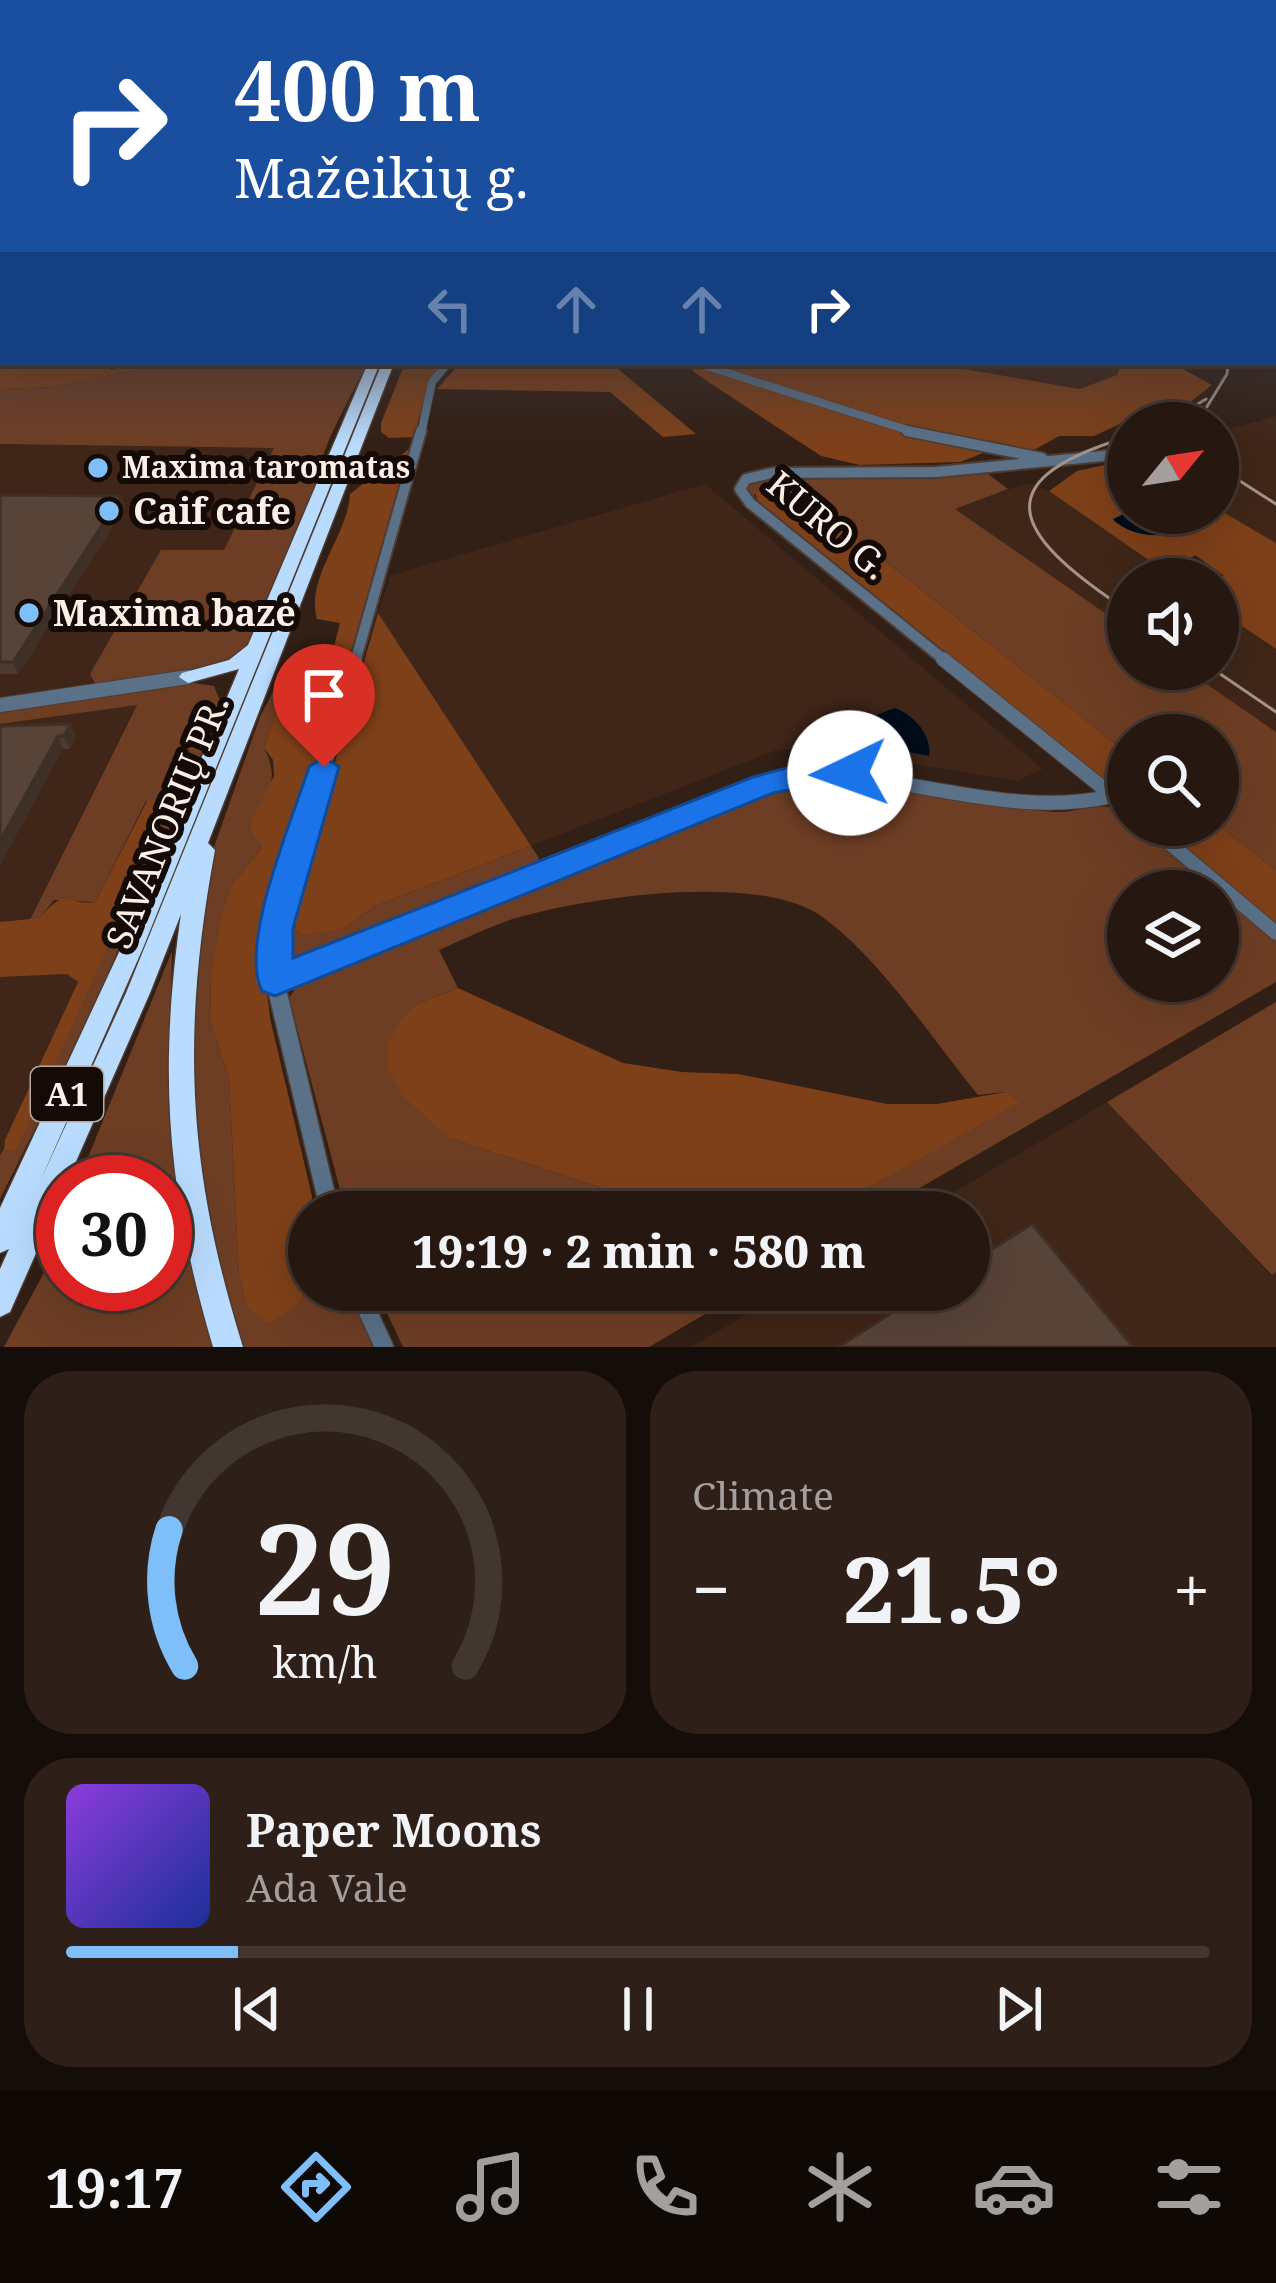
<!DOCTYPE html>
<meta charset="utf-8">
<style>
body{margin:0;font-family:"Noto Serif",serif;background:#2e2019;color:#f1f3f6;height:100vh;display:flex;flex-direction:column;font-size:45px;white-space:nowrap}
*{box-sizing:border-box;margin:0}
p{font-size:39px;color:#a49f9f}
.icon{flex:none;width:66px;height:66px;fill:none;stroke:currentColor;stroke-width:2;stroke-linecap:round;stroke-linejoin:round}
.map{position:relative;height:1347px;overflow:hidden}
.drawer{display:flex;flex-direction:column;gap:24px;padding:24px;background:#150d09;flex:1}
.drawer>*{flex:none}
.top-card{position:absolute;left:0px;top:0px;width:1278px;height:366px;box-shadow:0 12px 48px #0002,0 0 0 3px #423630;background:#1a4fa0;color:#fff;overflow:hidden}
.needle{width:78px;rotate:60deg}
.fabs{position:absolute;left:1107px;top:402px;display:grid;gap:24px}
.fabs a{display:grid;place-items:center;width:132px;height:132px;border-radius:50%;background:#261710;box-shadow:0 12px 48px #0002,0 0 0 3px #423630;font-size:60px}
.speed{position:absolute;left:36px;top:1155px;display:flex;gap:24px;font-size:60px;font-weight:700;text-align:center}
.speed>*{display:grid;place-content:center;width:156px;height:156px;border-radius:50%;background:#261710;box-shadow:0 12px 48px #0002,0 0 0 3px #423630;line-height:1}
.speed .limit{border:18px solid #d22;background:#fff;color:#111}
.pin{position:absolute;display:grid;place-items:center;width:102px;height:102px;color:#fff;margin:-123px -51px;border-radius:50% 50% 50% 0;rotate:-45deg;box-shadow:0 0 12px #0007}
.pin .icon{rotate:45deg}
.me{position:absolute;width:132px;margin:-66px;rotate:267deg;stroke-linejoin:round;filter:drop-shadow(0 0 9px #0008)}
.turn{display:flex;align-items:center;gap:42px;height:252px;padding:0 36px;font-size:54px}
.turn .icon{width:156px;height:156px;stroke-width:2.5}
.turn b{display:block;font-size:84px;line-height:102px}
.lanes{display:flex;align-items:center;height:114px;padding:0 36px;background:#0003;justify-content:center;gap:60px;direction:ltr}
.lanes .off{opacity:.35}
.big{font-size:90px;font-weight:800;line-height:1.1}
.drawer .card{flex:1;display:flex;flex-direction:column;justify-content:center;gap:18px;min-width:0;padding:0 42px;border-radius:48px;background:#2e2019}
.drawer .dial{align-items:center;gap:0}
.dial svg{height:312px;overflow:visible;fill:none;stroke:#423630;stroke-width:7;stroke-linecap:round;text-anchor:middle}
.dial text{fill:#f1f3f6;stroke:none}
.song{display:flex;align-items:center;gap:36px}
.cover{width:144px;height:144px;border-radius:18px;background:linear-gradient(135deg,hsl(270 70% 55%),hsl(230 70% 35%))}
.played{height:12px;border-radius:6px;background:linear-gradient(90deg,#7ebef9 15%,#423630 15%)}
.keys{display:flex;justify-content:space-around;direction:ltr}
.heat{display:flex;justify-content:space-between;align-items:center;font-size:66px;direction:ltr}
.drawer .tiles{flex:1;display:grid;gap:24px;grid-template-columns:1fr 1fr}
.card:last-child{grid-column:span 2}
.trip{position:absolute;left:288px;top:1191px;width:702px;height:120px;border-radius:60px;background:#261710;box-shadow:0 12px 48px #0002,0 0 0 3px #423630;font-weight:800;line-height:120px;text-align:center}
.tab-bar{display:flex;height:192px;justify-content:space-around;align-items:center;background:#0f0906;color:#a49f9f}
.tab-bar .icon{width:84px;height:84px}
.tab-bar .active{color:#7ebef9}
.tab-bar b{font-size:54px;color:#f1f3f6}
.map>svg:first-child{display:block}
.built{fill:#3f2618}
.green{fill:#6e3e24;fill-rule:evenodd}
.forest{fill:#7e4019}
.water{fill:#000c1b}
.lines{fill:none;stroke-linecap:round;stroke-linejoin:round}
.minor-far3-casing{stroke:#4e3c33;stroke-width:9}
.minor-far2-casing{stroke:#4e3c33;stroke-width:14}
.minor-far1-casing{stroke:#4e3c33;stroke-width:16}
.minor-casing{stroke:#4e3c33;stroke-width:21}
.highway-casing{stroke:#4e3c33;stroke-width:3}
.minor-far3{stroke:#5a7188;stroke-width:8}
.minor-far2{stroke:#5a7188;stroke-width:10}
.minor-far1{stroke:#5a7188;stroke-width:14}
.minor{stroke:#5a7188;stroke-width:18}
.highway{fill:#b9dcfe;fill-rule:evenodd}
.rail{stroke:#a3948b;stroke-width:3}
.wall{fill:#4c3a30}
.shaded-wall{fill:#3e2f27}
.building{fill:#584338;stroke:#3e2f27;stroke-width:3}
.route{fill:#1a73e8;stroke:#114b97;stroke-width:3}
.poi-dot{fill:#7ebef9;stroke:#140b07;stroke-width:4.5}
.labels{text-anchor:middle;stroke-width:12;stroke-linejoin:round;paint-order:stroke}
.far-poi-label{font-size:30px;font-weight:bold;fill:#fcefe8;stroke:#140b07;text-anchor:start}
.shield{fill:#140b07;stroke:#b6aba4;stroke-width:3}
.shield-label{font-size:33px;font-weight:bold;fill:#fcefe8}
.poi-label{font-size:36px;font-weight:bold;fill:#fcefe8;stroke:#140b07;text-anchor:start}
.street-label{font-size:36px;fill:#fcefe8;stroke:#140b07}
</style>
<div class="map">
<svg width="1276" height="1347" viewBox="0 0 1276 1347">
<rect width="100%" height="100%" fill="#321f15"/>
<g class="built">
<polygon points="929,363 1121,363 1117,375 1080,389"/>
<polygon points="1276,416 1276,543 1218,509 1218,432"/>
<polygon points="0,444 274,448 224,550 104,686 0,701"/>
<polygon points="1028,483 1049,491 1176,579 1128,579 1128,629 953,508"/>
<polygon points="705,484 1043,769 1017,781 806,746 774,751 531,846 378,613 391,575"/>
<polygon points="1218,610 1276,649 1276,732 1185,669 1218,669"/>
<polygon points="137,704 29,922 0,922 0,724"/>
<polygon points="67,974 78,982 0,1155 0,977"/>
<polygon points="1107,1102 1271,1275 1276,1272 1276,1347 691,1347 788,1290 969,1290 969,1212 920,1212"/>
</g>
<g class="green">
<path d="M169,363H367C354,392 318,451 319,477L245,649L223,667L104,686L95,683L90,674L161,550H224L274,448L0,444V389L54,387Z"/>
<polygon points="984,471 1008,489 955,509 1128,629 1128,669 1185,669 1276,732 1276,870 1218,825 1218,735 1128,735 1128,754 798,492 766,483 754,495 758,504 745,490 760,476"/>
<polygon points="188,682 214,686 222,705 83,1032 0,1199 0,1155 4,1149 9,1152 170,809 146,801 95,902 54,900 40,918 29,922 137,705 0,724 0,709"/>
<path d="M276,686H286L264,748C282,783 266,793 248,828L262,847L234,882L211,978L210,1021L229,1079L239,1276L246,1305L296,1307L309,1288L347,1290L375,1347H238L211,1268L183,1062L207,867L260,717Z"/>
<path d="M876,780C935,790 996,808 1055,812C1083,813 1102,797 1128,815V825H1140L1276,938V982L878,1212H826L1019,1102L1005,1092L978,1095C932,1039 880,958 821,916C759,872 587,897 516,918C490,926 464,939 439,950L458,988L420,1003L449,1138L676,1212H346L289,998L300,982L787,781ZM1128,891H1218V981H1128Z"/>
<polygon points="531,846 539,858 532,871 299,965 283,961 278,949 293,907 296,930 342,929 375,906"/>
<polygon points="172,951 169,1088 175,1168 217,1347 4,1347 55,1252 63,1227 63,1284 165,1284 165,1182 78,1182"/>
<polygon points="1276,1002 1276,1272 1272,1275 1107,1102"/>
<polygon points="376,1290 746,1290 649,1347 403,1347"/>
</g>
<g class="forest">
<polygon points="18,363 97,363 111,370 169,363 54,387 0,389 0,366"/>
<polygon points="405,363 443,363 431,376 414,437 389,438 381,432 381,423"/>
<polygon points="460,363 611,363 696,434 663,437 610,392 437,389"/>
<polygon points="687,363 929,363 1080,389 1117,375 1121,363 1172,363 1212,385 1180,410 1150,421 1126,421 1094,436 1059,436 1034,450 999,447 960,462 860,465 821,456 695,373"/>
<path d="M415,444L263,957L270,1018L312,1196L309,1288L296,1307L268,1323L246,1305L239,1276L229,1079L210,1021L211,978L223,910L234,882L262,847L248,828L274,776L273,760L264,748L286,686H305L311,671L328,669L340,623L317,619C305,578 348,535 350,494L364,483L371,466L400,456Z"/>
<path d="M1128,460V512L1114,521C1142,537 1171,538 1202,524L1194,513H1218V509L1276,543V649L1218,610V579L1224,576L1195,555L1175,568L1188,579H1176L1049,491L1077,471Z"/>
<polygon points="772,482 798,492 1128,754 1128,803 758,504 755,492"/>
<polygon points="378,613 531,846 375,906 342,929 305,935 296,930 293,907"/>
<path d="M158,800L170,808L17,1148L9,1152L4,1149L5,1140L78,982L67,974L0,977V922L40,918C68,884 65,906 95,902L147,801Z"/>
<polygon points="1155,825 1218,825 1276,870 1276,924"/>
<polygon points="458,988 623,1063 682,1072 738,1074 887,1104 937,1104 1006,1092 1020,1102 826,1212 676,1212 449,1138 402,1095 388,1067 388,1044 401,1020 420,1003"/>
</g>
<g class="water">
<path d="M1128,512L1194,513L1203,522C1178,539 1133,541 1113,519Z"/>
<path d="M895,708C914,715 932,735 929,756L903,751L868,718Z"/>
</g>
<g class="lines">
<g class="minor-far3-casing">
<g id="minor-far3">
<polyline points="697,363 920,434"/>
<polyline points="421,434 432,382 448,363"/>
</g>
</g>
<g class="minor-far2-casing">
<g id="minor-far2">
<polyline points="907,431 1042,458"/>
<polyline points="355,662 421,431"/>
<polyline points="947,662 750,503 740,489 746,479 772,473 936,472 1124,454"/>
</g>
</g>
<g class="minor-far1-casing">
<g id="minor-far1">
<polyline points="943,659 1128,808"/>
<polyline points="0,705 188,677"/>
<polyline points="1148,825 1276,933"/>
<polyline points="274,960 273,944 355,659"/>
<path d="M328,960L789,776C900,768 1003,821 1113,796"/>
</g>
</g>
<g class="minor-casing">
<g id="minor">
<polyline points="274,957 275,981 330,1212"/>
<polyline points="275,981 336,957"/>
<polyline points="358,1290 384,1347"/>
</g>
</g>
<g class="highway-casing">
<path id="highway" d="M368,363H380L143,948L39,1184L126,993L382,363H394L208,843L215,850C181,1034 187,1168 243,1347H213C167,1192 158,1074 181,914L150,993L67,1182H63V1192L10,1312L0,1317V1269L9,1249L0,1253V1208L121,948L239,669L188,683L179,677L182,673L229,660L248,645Z"/>
</g>
<use href="#minor-far3" class="minor-far3"/>
<use href="#minor-far2" class="minor-far2"/>
<use href="#minor-far1" class="minor-far1"/>
<use href="#minor" class="minor"/>
<use href="#highway" class="highway"/>
<g class="rail">
<polyline points="1167,423 1206,399"/>
<polyline points="1197,423 1227,374 1228,363"/>
<path d="M1128,437C972,483 1024,542 1128,611"/>
<polyline points="1218,467 1276,504"/>
<polyline points="1213,669 1276,712"/>
</g>
</g>
<g class="wall">
<polygon points="0,495 121,496 125,507 18,674 0,674"/>
<polygon points="0,726 76,737 70,749 63,749"/>
</g>
<g class="shaded-wall">
<polygon points="121,496 125,507 18,674 13,662"/>
<polygon points="71,724 76,737 70,749 64,736"/>
<polygon points="58,736 63,749 0,866 0,841"/>
</g>
<g class="building">
<polygon points="0,495 121,496 13,662 0,662"/>
<polygon points="71,724 64,736 58,736 0,841 0,726"/>
<polygon points="1032,1224 1133,1347 838,1347 928,1290 969,1290 969,1264"/>
</g>
<linearGradient id="sky" x2="0" y2="1"><stop stop-color="#1c110c"/><stop offset="0.58" stop-color="#494246"/><stop offset="1" stop-color="#494246" stop-opacity="0"/></linearGradient>
<rect width="1276" height="446" fill="url(#sky)"/>
<path class="route" d="M324,757L339,767L293,928V958L753,777C779,770 846,748 865,773C854,786 796,787 773,793L275,996L262,991C238,944 293,818 309,767Z"/>
<g class="poi-dot">
<circle cx="98" cy="468" r="12"/>
<circle cx="109" cy="511" r="12"/>
<circle cx="29" cy="613" r="12"/>
</g>
<g class="labels">
<g class="far-poi-label">
<text x="122" y="478">Maxima taromatas</text>
</g>
<rect class="shield" x="31" y="1067" width="72" height="54" rx="9"/>
<g class="shield-label">
<text x="67" y="1106">A1</text>
</g>
<g class="poi-label">
<text x="133" y="524">Caif cafe</text>
<text x="53" y="626">Maxima bazė</text>
</g>
<g class="street-label">
<text transform="translate(828 525) rotate(40)" y="13">KURO G.</text>
<text transform="translate(167 822) rotate(-68)" y="13">SAVANORIŲ PR.</text>
</g>
</g>
</svg>
<div class="fabs">
<a><svg class="needle" viewBox="-14 -14 28 28"><path d="M0-13l5 13h-10z" fill="#e53935"/><path d="M0 13l5-13h-10z" fill="#a49f9f"/></svg></a>
<a><svg class="icon" aria-label="sound" viewBox="0 0 24 24"><path d="M4 9h4l5-4v14l-5-4H4zM17 9q2 3 0 6"/></svg></a>
<a><svg class="icon" aria-label="search" viewBox="0 0 24 24"><circle cx="10" cy="10" r="6"/><path d="M15 15l6 6"/></svg></a>
<a><svg class="icon" aria-label="layers" viewBox="0 0 24 24"><path d="M12 4l9 5-9 5-9-5zM3 14l9 5 9-5"/></svg></a>
</div>
<div class="speed"><div class="limit">30</div></div>
<div class="pin" style="left:324px;top:767px;background:#d93025"><svg class="icon" aria-label="arrive" viewBox="0 0 24 24"><path d="M6 21V4h12l-3 4 3 4H6"/></svg></div>
<svg class="me" style="left:850px;top:773px" viewBox="-20 -20 40 40"><circle r="19" fill="#fff"/><path d="M0-13L10 11 0 6-10 11z" fill="#1a73e8"/></svg>
<div class="trip">19:19 · 2 min · 580 m</div>
<div class="top-card">
<div class="turn"><svg class="icon" aria-label="right" viewBox="0 0 24 24"><path d="M7 20v-9h11M14 6l5 5-5 5"/></svg><div><b>400 m</b>Mažeikių g.</div></div>
<div class="lanes"><svg class="icon off" aria-label="left" viewBox="0 0 24 24"><path d="M17 20v-9H6M10 6l-5 5 5 5"/></svg><svg class="icon off" aria-label="ahead" viewBox="0 0 24 24"><path d="M12 20V5M6 11l6-6 6 6"/></svg><svg class="icon off" aria-label="ahead" viewBox="0 0 24 24"><path d="M12 20V5M6 11l6-6 6 6"/></svg><svg class="icon" aria-label="right" viewBox="0 0 24 24"><path d="M7 20v-9h11M14 6l5 5-5 5"/></svg></div>
</div>
</div>
<section class="drawer">
<div class="tiles">
<div class="card dial"><svg viewBox="0 0 100 80">
<path d="M14 69A42 42 0 1 1 86 69"/>
<path d="M14 69A42 42 0 0 1 10 34" stroke="#7ebef9"/>
<text x="50" y="56" font-size="32" font-weight="700">29</text>
<text x="50" y="72" font-size="11">km/h</text>
</svg></div>
<div class="card"><p>Climate</p>
<div class="heat"><a>−</a><b class="big">21.5°</b><a>+</a></div>
</div>
<div class="card">
<div class="song"><i class="cover"></i><div><b>Paper Moons</b><p>Ada Vale</p></div></div>
<div class="played"></div>
<div class="keys"><svg class="icon" aria-label="previous" viewBox="0 0 24 24"><path d="M18 5L8 12l10 7zM5 5v14"/></svg><svg class="icon" aria-label="pause" viewBox="0 0 24 24"><path d="M8 5v14M16 5v14"/></svg><svg class="icon" aria-label="next" viewBox="0 0 24 24"><path d="M6 5l10 7-10 7zM19 5v14"/></svg></div>
</div>
</div>
</section>
<nav class="tab-bar">
<b>19:17</b>
<svg class="icon active" aria-label="directions" viewBox="0 0 24 24"><path d="M12 3l9 9-9 9-9-9zM9 14v-3h6M13 9l2 2-2 2"/></svg>
<svg class="icon" aria-label="music" viewBox="0 0 24 24"><path d="M9 18V5l10-2v13"/><circle cx="6" cy="18" r="3"/><circle cx="16" cy="16" r="3"/></svg>
<svg class="icon" aria-label="phone" viewBox="0 0 24 24"><path d="M5 4h4l2 5-3 2q2 4 5 5l2-3 5 2v4C11 20 4 13 5 4z"/></svg>
<svg class="icon" aria-label="climate" viewBox="0 0 24 24"><path d="M12 3v18M4 7l16 10M4 17L20 7"/></svg>
<svg class="icon" aria-label="car" viewBox="0 0 24 24"><path d="M5 17H2v-5l4-1 3-4h7l3 4 3 1v5h-3M9 17h6M6 11h13"/><circle cx="7" cy="17" r="2"/><circle cx="17" cy="17" r="2"/></svg>
<svg class="icon" aria-label="filters" viewBox="0 0 24 24"><path d="M4 7h16M4 17h16"/><circle cx="9" cy="7" r="2"/><circle cx="15" cy="17" r="2"/></svg>
</nav>
